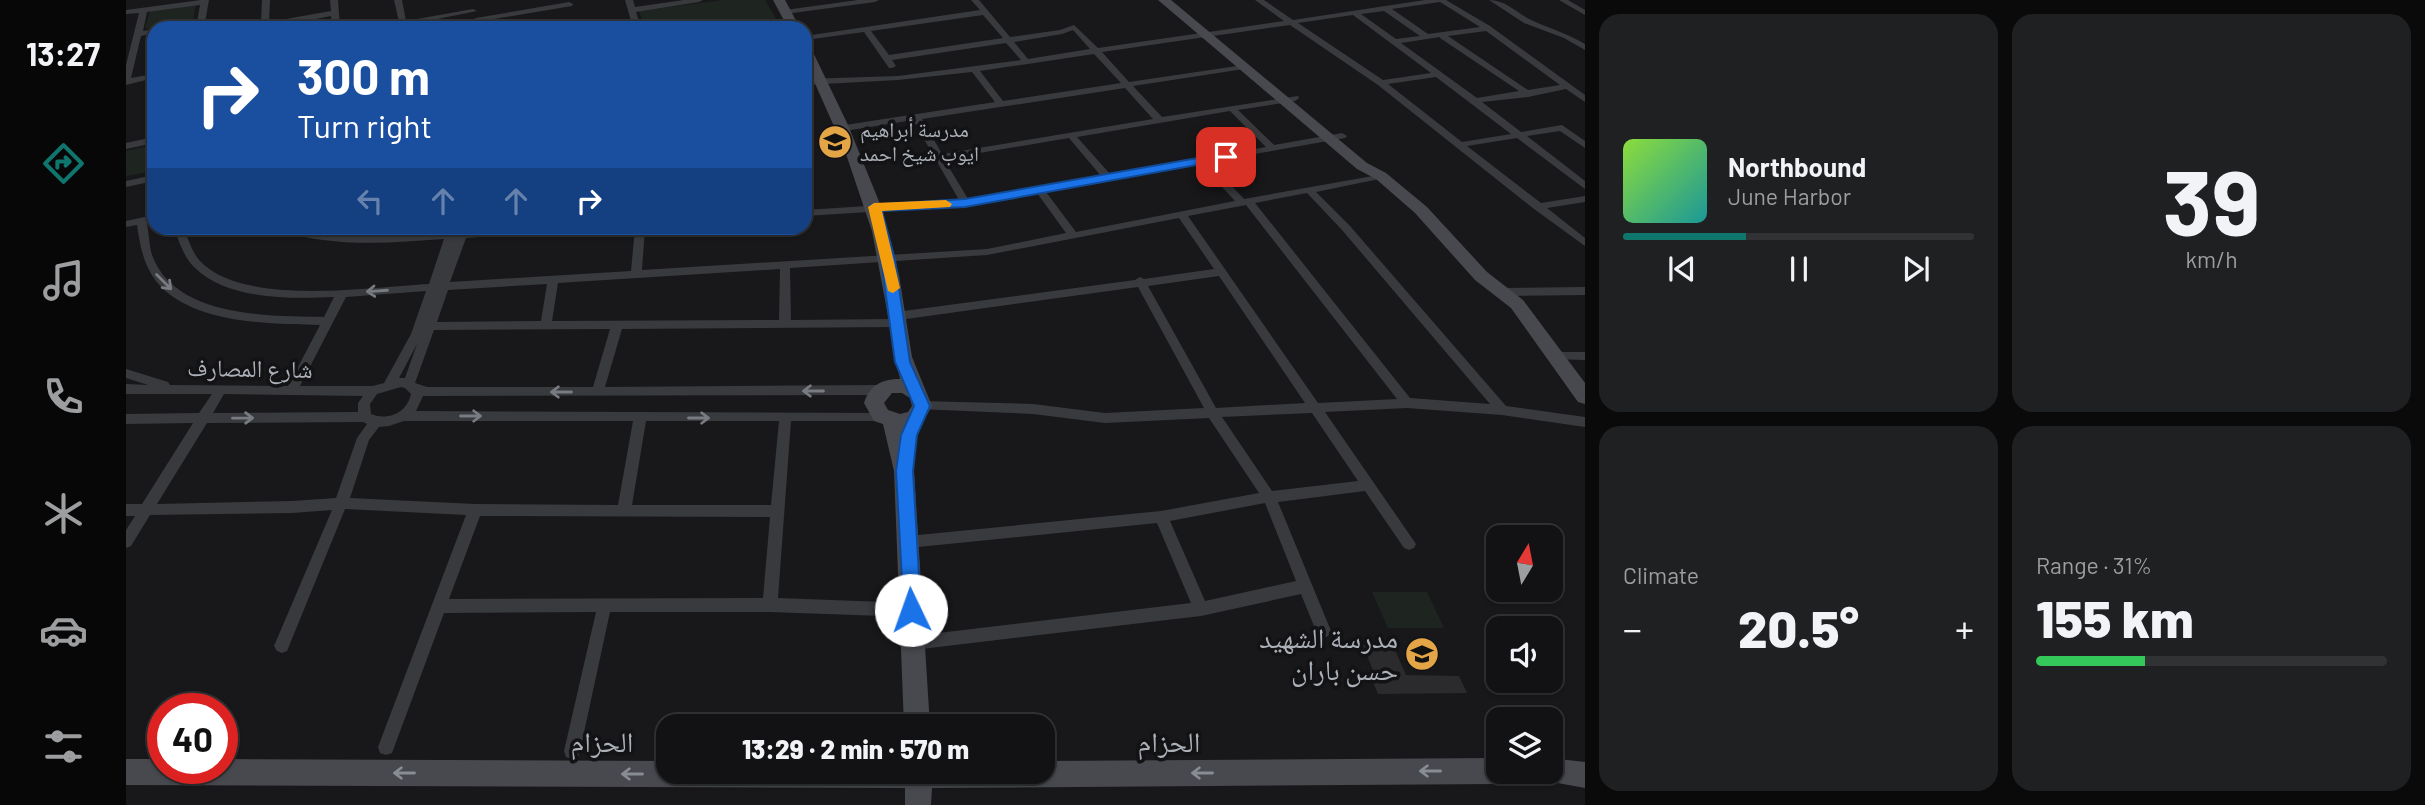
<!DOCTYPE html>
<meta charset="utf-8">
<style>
body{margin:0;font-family:Barlow,"Noto Naskh Arabic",sans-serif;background:#1f2022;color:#f1f3f6;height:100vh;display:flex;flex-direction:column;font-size:26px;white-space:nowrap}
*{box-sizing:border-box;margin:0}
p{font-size:23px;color:#9c9ea0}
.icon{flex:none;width:38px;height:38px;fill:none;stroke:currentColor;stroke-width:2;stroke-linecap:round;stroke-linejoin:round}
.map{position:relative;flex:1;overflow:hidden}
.side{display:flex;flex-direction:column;gap:14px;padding:14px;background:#0a0a0b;width:840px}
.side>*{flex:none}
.top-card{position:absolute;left:21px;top:21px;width:665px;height:214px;border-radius:21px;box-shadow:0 2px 5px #0004,0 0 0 2px #313234;background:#1a4fa0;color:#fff;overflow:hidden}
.needle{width:46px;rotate:10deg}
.fabs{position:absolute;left:1360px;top:525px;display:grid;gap:14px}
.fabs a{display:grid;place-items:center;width:77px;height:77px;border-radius:14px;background:#121214;box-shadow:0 2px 5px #0004,0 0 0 2px #313234;font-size:35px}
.speed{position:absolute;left:21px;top:693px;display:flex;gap:14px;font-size:35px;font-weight:700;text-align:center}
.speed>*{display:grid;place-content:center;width:91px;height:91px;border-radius:50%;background:#121214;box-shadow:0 2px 5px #0004,0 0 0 2px #313234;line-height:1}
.speed .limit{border:10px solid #d22;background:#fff;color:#111}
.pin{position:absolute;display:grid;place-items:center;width:60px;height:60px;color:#fff;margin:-30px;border-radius:14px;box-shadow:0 4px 10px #0006}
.me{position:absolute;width:77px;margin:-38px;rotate:357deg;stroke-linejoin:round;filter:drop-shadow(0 0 5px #0008)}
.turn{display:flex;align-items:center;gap:24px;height:147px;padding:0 35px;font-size:32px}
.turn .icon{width:91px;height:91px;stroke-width:2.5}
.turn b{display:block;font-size:49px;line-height:60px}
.lanes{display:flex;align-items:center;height:66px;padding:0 35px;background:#0003;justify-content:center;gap:35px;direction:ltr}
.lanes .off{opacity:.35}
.big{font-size:52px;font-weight:800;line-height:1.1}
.side .tile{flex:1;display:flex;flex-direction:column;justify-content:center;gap:10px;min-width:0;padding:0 24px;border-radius:21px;background:#1f2022}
.side .dial{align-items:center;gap:0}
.dial b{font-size:91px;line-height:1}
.song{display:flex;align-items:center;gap:21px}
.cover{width:84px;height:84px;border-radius:10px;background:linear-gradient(135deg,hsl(90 70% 55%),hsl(180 70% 35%))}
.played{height:7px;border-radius:4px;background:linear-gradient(90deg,#0f766e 35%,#313234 35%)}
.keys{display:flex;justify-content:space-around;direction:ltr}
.heat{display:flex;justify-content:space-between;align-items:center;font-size:38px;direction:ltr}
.charge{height:10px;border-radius:5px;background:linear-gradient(90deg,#34c759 31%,#313234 0)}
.side .tiles{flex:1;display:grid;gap:14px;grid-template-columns:repeat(2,1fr)}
.trip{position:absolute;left:530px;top:714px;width:399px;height:70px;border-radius:21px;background:#121214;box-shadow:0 2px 5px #0004,0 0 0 2px #313234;font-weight:800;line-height:70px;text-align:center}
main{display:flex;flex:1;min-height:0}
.menu{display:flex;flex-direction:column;width:126px;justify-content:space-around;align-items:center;background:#070708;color:#9c9ea0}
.menu .icon{width:49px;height:49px}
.menu .selected{color:#0f766e}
.menu b{font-size:32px;color:#f1f3f6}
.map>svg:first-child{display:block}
.green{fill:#1e241f}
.building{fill:#2b2b2e}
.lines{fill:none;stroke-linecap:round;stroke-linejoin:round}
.street{fill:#393a3e;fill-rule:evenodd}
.secondary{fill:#47494e;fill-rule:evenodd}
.oneway{stroke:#787b81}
.oneway2{stroke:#888c93}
.route{fill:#1a73e8;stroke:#114b97;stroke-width:2}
.slow{fill:#f59e0b}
.labels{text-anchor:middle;stroke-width:7;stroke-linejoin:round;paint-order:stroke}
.far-poi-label{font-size:21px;fill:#abb0b8;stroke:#131315;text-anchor:start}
.street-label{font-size:24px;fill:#abb0b8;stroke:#131315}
.near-poi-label{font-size:28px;fill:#abb0b8;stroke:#131315;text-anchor:end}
.near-street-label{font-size:28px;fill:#abb0b8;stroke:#131315}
</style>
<main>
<nav class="menu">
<b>13:27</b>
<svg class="icon selected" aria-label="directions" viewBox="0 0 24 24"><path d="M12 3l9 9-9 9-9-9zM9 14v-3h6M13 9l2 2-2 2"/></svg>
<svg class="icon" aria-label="music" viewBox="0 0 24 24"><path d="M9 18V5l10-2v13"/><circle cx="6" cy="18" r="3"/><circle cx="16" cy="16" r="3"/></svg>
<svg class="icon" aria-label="phone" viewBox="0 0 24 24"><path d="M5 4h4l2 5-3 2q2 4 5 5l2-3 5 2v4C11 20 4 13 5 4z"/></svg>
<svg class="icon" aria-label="climate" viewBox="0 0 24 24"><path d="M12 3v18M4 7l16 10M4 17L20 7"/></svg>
<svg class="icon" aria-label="car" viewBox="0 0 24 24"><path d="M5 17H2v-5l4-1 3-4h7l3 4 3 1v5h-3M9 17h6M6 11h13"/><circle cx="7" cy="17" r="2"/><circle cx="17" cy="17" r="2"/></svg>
<svg class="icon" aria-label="filters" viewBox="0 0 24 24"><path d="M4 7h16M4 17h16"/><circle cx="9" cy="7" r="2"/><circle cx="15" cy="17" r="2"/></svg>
</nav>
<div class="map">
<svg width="1459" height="805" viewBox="0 0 1459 805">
<rect width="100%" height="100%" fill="#18181a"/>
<g class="green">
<polygon points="597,0 639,0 655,28 519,28 513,11"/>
<polygon points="70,3 67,21 19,29 24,11"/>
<polygon points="28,145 28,171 0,176 0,151"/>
<polygon points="1246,592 1301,592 1318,628 1262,628"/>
</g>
<polygon class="building" points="1237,645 1267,645 1280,675 1333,676 1341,693 1252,694 1243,673 1248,673"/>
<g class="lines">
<g class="street">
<polygon points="75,0 83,0 78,28 45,28 71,22 74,5 21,12 17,31 28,29 28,33 15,36 5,78 28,74 28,78 0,85 0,65 13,13 0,14 0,10"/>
<polygon points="136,0 144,0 143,22 205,11 204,0 212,0 214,28 206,28 205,16 143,28 116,28 135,23"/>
<polygon points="268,0 276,0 280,21 347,9 351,11 277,26 250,28 273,22"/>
<polygon points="499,0 507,0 509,7 558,0 577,0 573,2 510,12 515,28 507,28"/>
<polygon points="732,0 753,0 749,2 659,14 655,12 659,10"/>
<path d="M845,0H853L884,37L934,30L948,25L972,48L1158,21L1129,0H1138L1167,20L1299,0H1320L1364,26L1459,95V102L1440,89L1402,97L1356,102L1395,132L1436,125L1459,141V148L1434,131L1401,136L1459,181V189L1391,138L1341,146L1415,203L1459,196V202L1421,208L1459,238V246L1408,209L1252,85L1164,25L976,52L1003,82L1118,65L1122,67L1118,69L1007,86L1036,117L1172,96L1173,98L1169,101L1112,110L1148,145L1216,133L1221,136L1219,138L1083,162L1118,199L1258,174V178L1190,192L1224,226L1380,406L1459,417V427L1376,415L1281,408L1199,412L1290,544L1288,548L1283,550L1278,548L1239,491L1152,502L1205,631L1202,636L1197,638L1192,636L1175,594L1075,616L787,650L782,648L779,643L782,638L787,636L1065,603L1031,523L782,548L777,546L775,542L777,538L782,536L1035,511L1133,493L1083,418L979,423L907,414L792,409L790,406L792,403L796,401L907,404L979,413L1078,408L1012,287L773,320L777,323L771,327L496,329L479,387L756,385L762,390L756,395L297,396L290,411L759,413L761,416L759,419L755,421H665L652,598L785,603L790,605L792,610L790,615L785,617L644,612H484L454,751L452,757L446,759L440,757L438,751L470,612L318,613L266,753L260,755L254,753L252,747L340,515L219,509L161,651L156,653L151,651L148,646L206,510L166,513L24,515L5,546L0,548V530L9,516H0V504H16L67,423L0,424V414L73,413L86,394H0V384L22,385L0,378V369L42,382L44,385L162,386L194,325C144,324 64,324 30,281C17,264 14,245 11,225L0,227V221L28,215V221L21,223C23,233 23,245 26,255C49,318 143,316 198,317L208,297C165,299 100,300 68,267C57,256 53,241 48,228H58C62,239 66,252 74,261C117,307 244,287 303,284L318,239C263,243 206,248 153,230L152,228C172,228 191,234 211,235C248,237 284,235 320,233L322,228H332L331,232L333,228H343L342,231L390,228H441L436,231L340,238L324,282L505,271L509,228H519L516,270L861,249L940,233L911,193L839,206L679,216V210L833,200L787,120L719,131L715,128L719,125L869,102L846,72L772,80L679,85V79L772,76L895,60L880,43L766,60L770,66L766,68H763L738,32L679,40V36L854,10ZM1314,2L1354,27L1302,34L1266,9ZM1258,11L1294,36L1270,39L1235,14ZM857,15L877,38L763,55L745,31ZM1227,15L1305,73L1257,80L1172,23ZM947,30L964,49L902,59L888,42L936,34ZM1360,31L1434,85L1402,90L1322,36ZM1314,37V38L1393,91L1351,98L1275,43ZM968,54L995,83L877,101L854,71ZM1310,77L1385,134L1336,142L1262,84ZM999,88L1027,119L816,154L796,119ZM1104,111L1140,147L984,174L951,137ZM943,138L975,176L842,199L818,159ZM1075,164L1109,201L950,232L920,192ZM1181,193L1216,230L1364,404L1284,398L1129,203ZM1120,205L1271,399L1192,403L1062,216ZM1053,218L1088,269L1018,279L1014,277L1009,280L770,312L764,316L767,319L665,320L664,268L861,255ZM654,269L653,320L426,321L432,283ZM1093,276L1179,403L1090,408L1022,286ZM421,284L415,321L311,322L322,290ZM300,291L285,334L258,383L247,386H174L220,297ZM484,329L467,387H301L289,383L308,330ZM291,344L279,378H273ZM275,387L279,388L285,394C281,413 262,421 245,414L244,404L251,394ZM98,394L237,396L232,403V412L87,413ZM1186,413L1232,481L1146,491L1096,417ZM278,421H507L492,505L349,504L224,498L243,440L253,427L263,426ZM520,421H653L645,505H506ZM237,422L241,424L231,438L210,498L166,501L31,504L81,423ZM1139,503L1170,581L1079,601L1044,521ZM354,516L644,517L637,598L323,599Z"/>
<path d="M1363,0C1379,0 1390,12 1403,19C1422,28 1441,33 1459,44V50L1438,38L1398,23Z"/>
<polygon points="1433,0 1442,0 1459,10 1459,15"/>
<polygon points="443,2 447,4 446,6 350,22 346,20 350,18"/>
<polygon points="480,22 484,24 483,26 454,28"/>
<polygon points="28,137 28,143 0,149 0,143"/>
<polygon points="28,175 28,181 0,187 0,181"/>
<polygon points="1459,287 1459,295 1378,296 1373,292 1378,288"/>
<polygon points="1431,352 1459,352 1459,360 1427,359 1425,356 1427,353"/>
</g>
<g class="secondary">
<polygon points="647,0 659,0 674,28 662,28"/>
<polygon points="1032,0 1045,0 1241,163 1260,173 1301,207 1361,272 1397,300 1459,383 1459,404 1452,402 1385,308 1349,280 1289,213 1250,179 1231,169"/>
<path d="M679,44L685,48L722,125L754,204L773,275L786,357L806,406L796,423L778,429L788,471L804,726H778L768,471L757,424L748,421L738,403C744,385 756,379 774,379L746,231L719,151L679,61ZM766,393H776L784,398L786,406L782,412L774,414L762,410L758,403Z"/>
<polygon points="1372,758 1372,772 1385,772 1381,780 1372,784 806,788 805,805 779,805 779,788 0,785 0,759 37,759 37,768 96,768 96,759 542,761 542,772 917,772 917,761"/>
<polygon points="1424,758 1459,762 1459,788 1415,780 1411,772 1424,772"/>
</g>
</g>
<defs><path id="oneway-shaft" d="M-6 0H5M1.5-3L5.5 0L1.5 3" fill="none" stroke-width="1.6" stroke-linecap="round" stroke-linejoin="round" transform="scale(1.75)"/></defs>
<g class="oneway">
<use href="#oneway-shaft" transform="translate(38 282) rotate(45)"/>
<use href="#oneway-shaft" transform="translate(251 291) rotate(176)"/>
<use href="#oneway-shaft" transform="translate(687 391) rotate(180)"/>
<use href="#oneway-shaft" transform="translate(435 392) rotate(180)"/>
<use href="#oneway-shaft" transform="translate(345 416)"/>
<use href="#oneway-shaft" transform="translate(117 418) rotate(-1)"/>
<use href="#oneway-shaft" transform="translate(573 418)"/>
</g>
<g class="oneway2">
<use href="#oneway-shaft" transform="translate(1304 771) rotate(180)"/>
<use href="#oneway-shaft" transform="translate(278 773) rotate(-180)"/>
<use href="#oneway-shaft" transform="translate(1076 773) rotate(180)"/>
<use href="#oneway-shaft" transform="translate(506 774) rotate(-180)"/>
</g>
<polygon class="route" points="1100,153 1104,154 1104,159 839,207 756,211 769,260 784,362 804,406 791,435 787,471 795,610 792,616 785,619 778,616 770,471 775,435 788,406 769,362 755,260 744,205 839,199"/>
<polygon class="slow" points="820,200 826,204 824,207 756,211 774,288 767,293 762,291 742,207 748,203"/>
<defs>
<g id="school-disc" transform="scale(1.75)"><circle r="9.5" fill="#e4a546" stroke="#131315"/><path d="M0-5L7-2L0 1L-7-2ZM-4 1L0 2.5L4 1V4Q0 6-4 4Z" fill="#111"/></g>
</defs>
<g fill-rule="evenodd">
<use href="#school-disc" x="709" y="142"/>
<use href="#school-disc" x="1296" y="654"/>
</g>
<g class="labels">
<g class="far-poi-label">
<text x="734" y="137">مدرسة أبراهيم<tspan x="734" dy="24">ايوب شيخ احمد</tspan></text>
</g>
<g class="street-label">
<text transform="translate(124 369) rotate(1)" y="8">شارع المصارف</text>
</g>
<g class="near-poi-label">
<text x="1272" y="648">مدرسة الشهيد<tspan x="1272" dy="32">حسن باران</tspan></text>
</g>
<g class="near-street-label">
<text x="476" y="752">الحزام</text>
<text x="1043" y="752">الحزام</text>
</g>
</g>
</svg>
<div class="fabs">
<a><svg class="needle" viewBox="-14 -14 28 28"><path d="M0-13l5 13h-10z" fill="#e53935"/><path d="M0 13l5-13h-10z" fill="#9c9ea0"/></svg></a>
<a><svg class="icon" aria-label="sound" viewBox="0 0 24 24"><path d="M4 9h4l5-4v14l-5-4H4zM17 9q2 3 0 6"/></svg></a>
<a><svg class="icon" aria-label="layers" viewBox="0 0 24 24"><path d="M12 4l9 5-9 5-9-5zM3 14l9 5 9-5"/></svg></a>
</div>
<div class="speed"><div class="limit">40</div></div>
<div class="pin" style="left:1100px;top:157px;background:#d93025"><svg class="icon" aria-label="arrive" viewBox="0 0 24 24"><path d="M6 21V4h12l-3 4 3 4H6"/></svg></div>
<svg class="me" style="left:785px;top:610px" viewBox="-20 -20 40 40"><circle r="19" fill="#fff"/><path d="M0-13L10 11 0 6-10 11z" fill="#1a73e8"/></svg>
<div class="trip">13:29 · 2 min · 570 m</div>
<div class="top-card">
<div class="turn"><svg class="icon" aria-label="right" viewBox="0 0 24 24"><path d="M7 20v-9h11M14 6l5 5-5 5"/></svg><div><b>300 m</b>Turn right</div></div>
<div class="lanes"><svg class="icon off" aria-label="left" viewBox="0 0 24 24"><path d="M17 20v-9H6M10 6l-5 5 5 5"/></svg><svg class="icon off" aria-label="ahead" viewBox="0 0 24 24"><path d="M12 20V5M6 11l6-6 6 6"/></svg><svg class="icon off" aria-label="ahead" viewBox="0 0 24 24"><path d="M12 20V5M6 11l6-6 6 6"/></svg><svg class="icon" aria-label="right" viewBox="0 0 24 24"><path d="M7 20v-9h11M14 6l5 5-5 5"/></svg></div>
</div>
</div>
<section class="side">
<div class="tiles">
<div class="tile">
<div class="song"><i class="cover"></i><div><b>Northbound</b><p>June Harbor</p></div></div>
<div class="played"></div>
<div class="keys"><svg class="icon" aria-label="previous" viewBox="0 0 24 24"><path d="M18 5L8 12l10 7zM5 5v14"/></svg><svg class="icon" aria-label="pause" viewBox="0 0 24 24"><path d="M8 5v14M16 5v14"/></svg><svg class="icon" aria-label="next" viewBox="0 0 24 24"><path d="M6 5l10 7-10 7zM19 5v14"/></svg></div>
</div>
<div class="tile dial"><b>39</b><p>km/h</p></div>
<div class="tile"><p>Climate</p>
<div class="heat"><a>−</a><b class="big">20.5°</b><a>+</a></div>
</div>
<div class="tile"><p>Range · 31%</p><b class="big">155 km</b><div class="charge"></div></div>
</div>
</section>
</main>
